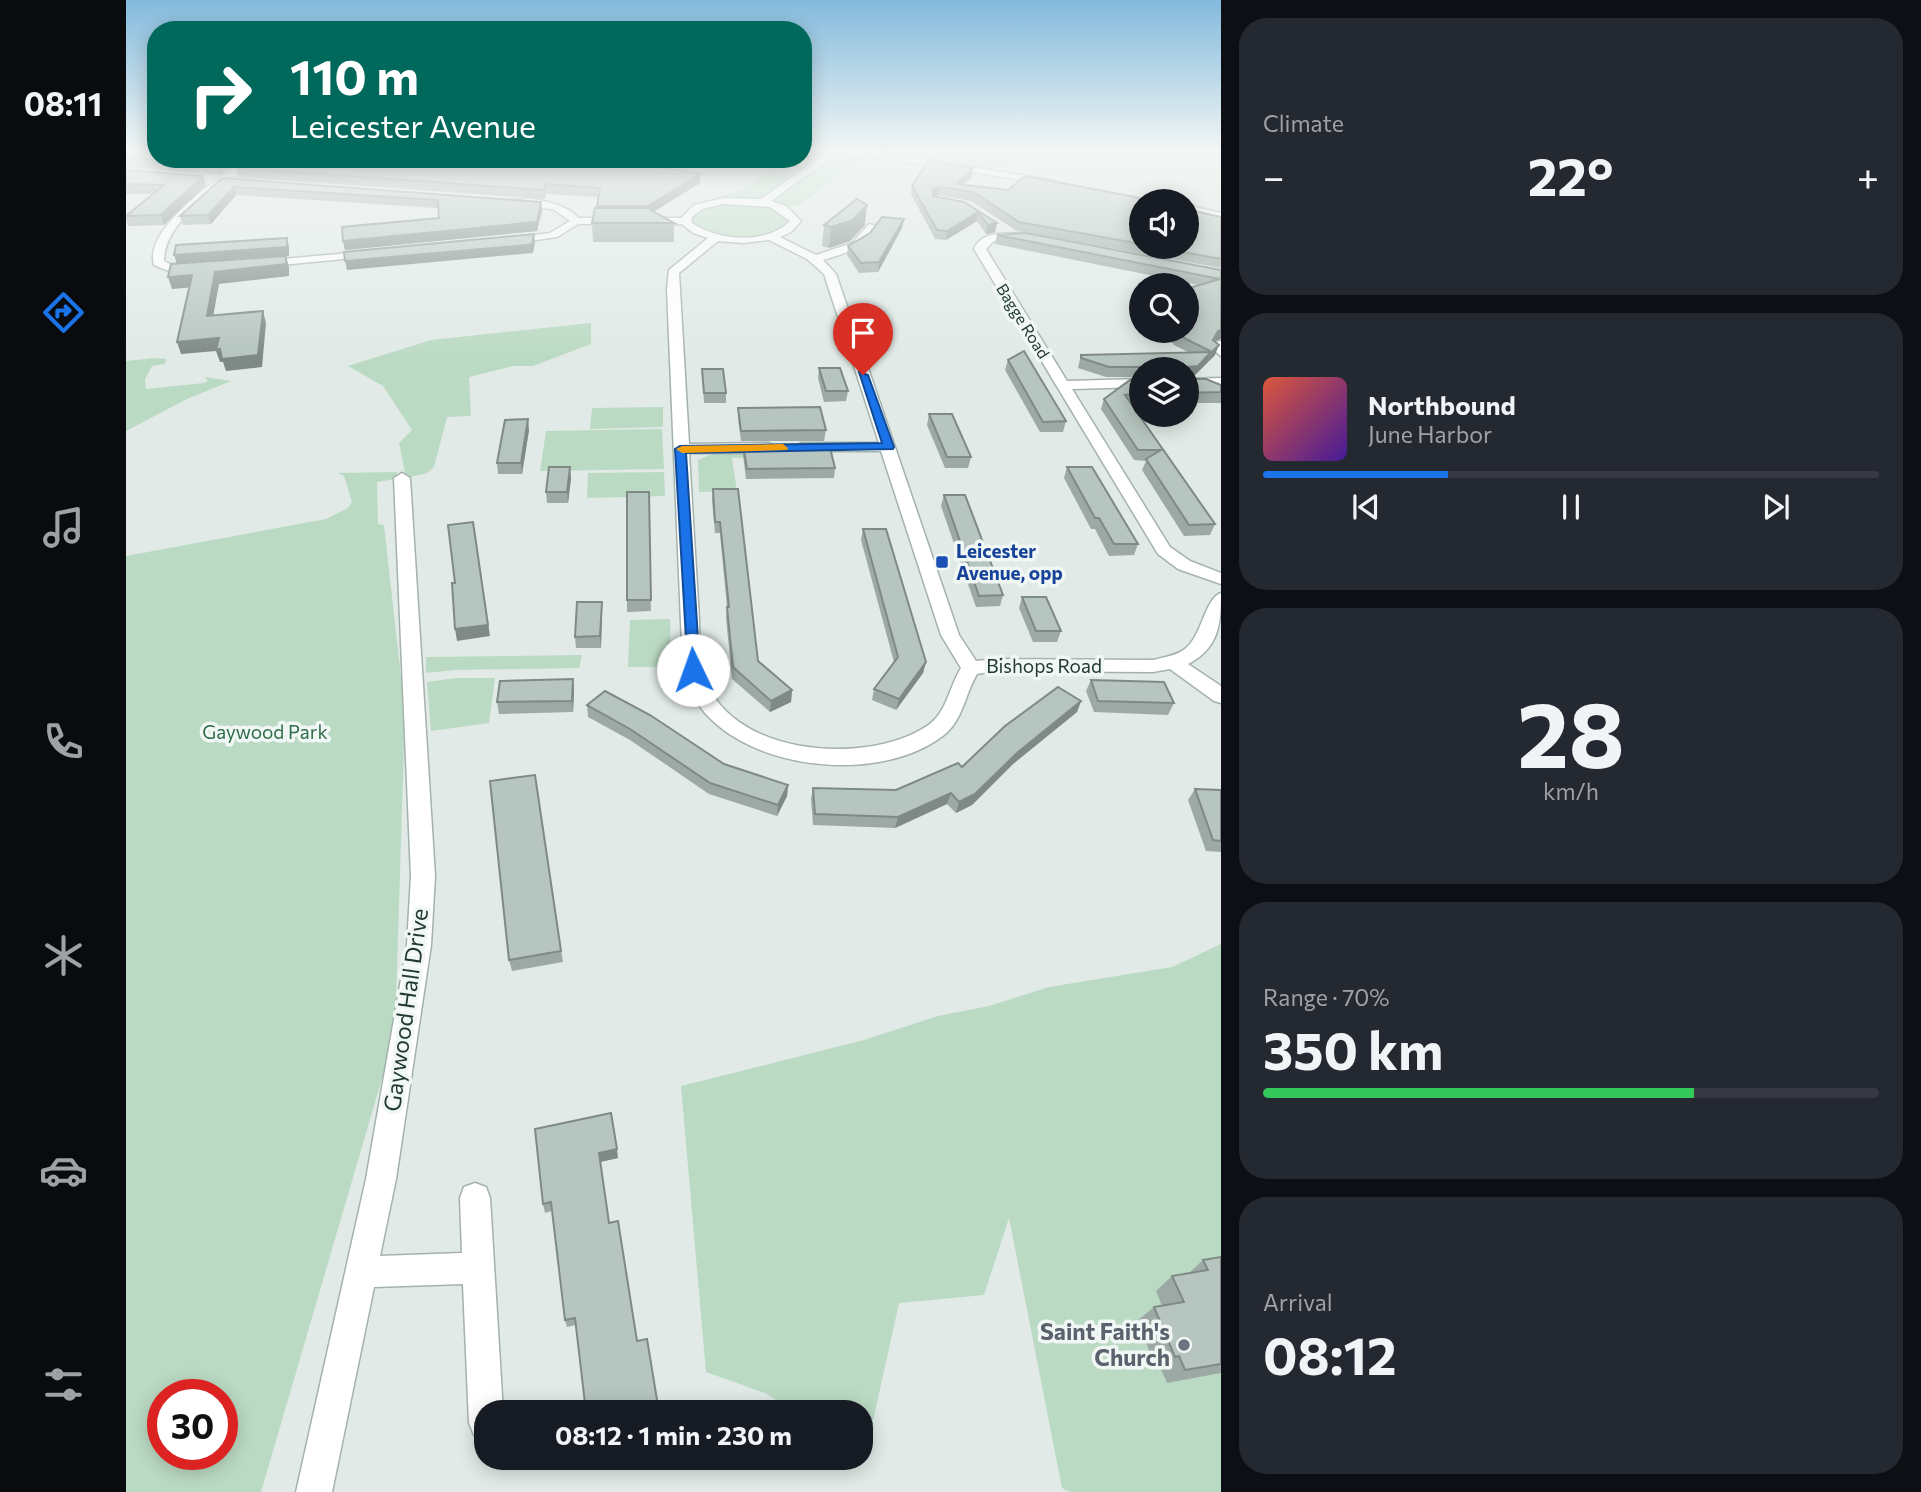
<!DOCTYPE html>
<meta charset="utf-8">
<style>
body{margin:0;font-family:Commissioner,sans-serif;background:#242831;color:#f1f3f6;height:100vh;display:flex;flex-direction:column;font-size:26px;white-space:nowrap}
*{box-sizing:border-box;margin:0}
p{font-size:23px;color:#9ea1a6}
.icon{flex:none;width:38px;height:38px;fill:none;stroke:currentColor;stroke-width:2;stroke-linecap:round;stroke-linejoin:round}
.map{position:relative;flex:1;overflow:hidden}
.sheet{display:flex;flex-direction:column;gap:18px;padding:18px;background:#0d0f14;width:700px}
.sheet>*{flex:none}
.hud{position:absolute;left:21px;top:21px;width:665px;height:147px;border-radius:28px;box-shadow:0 4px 18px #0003;background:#00695c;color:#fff;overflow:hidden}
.buttons{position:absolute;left:1003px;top:189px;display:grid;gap:14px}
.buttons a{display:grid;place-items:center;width:70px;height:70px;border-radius:50%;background:#171b24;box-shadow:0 4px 18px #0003;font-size:35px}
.speed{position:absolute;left:21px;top:1379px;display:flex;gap:14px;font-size:35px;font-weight:700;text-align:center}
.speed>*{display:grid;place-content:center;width:91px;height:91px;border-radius:50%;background:#171b24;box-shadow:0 4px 18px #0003;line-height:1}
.speed .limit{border:10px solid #d22;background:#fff;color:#111}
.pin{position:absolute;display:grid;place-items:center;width:60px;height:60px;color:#fff;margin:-72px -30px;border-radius:50% 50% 50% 0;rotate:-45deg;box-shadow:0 0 7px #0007}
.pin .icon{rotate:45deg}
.me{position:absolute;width:77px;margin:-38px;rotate:357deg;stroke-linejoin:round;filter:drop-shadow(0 0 5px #0008)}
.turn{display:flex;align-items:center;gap:24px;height:147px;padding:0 28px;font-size:32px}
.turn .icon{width:91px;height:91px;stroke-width:2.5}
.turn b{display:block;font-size:49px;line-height:60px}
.big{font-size:52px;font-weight:700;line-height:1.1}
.sheet .tile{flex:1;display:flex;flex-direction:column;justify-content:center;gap:10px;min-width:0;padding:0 24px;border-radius:28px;background:#242831}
.sheet .dial{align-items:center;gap:0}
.dial b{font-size:91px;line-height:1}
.song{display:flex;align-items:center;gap:21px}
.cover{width:84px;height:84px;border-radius:10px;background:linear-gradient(135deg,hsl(10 70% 55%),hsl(260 70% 35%))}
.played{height:7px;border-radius:4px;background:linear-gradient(90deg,#1a73e8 30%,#363941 30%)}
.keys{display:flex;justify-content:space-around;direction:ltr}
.heat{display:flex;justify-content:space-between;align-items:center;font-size:38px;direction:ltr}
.charge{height:10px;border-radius:5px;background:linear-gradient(90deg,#34c759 70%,#363941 0)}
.trip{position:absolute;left:348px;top:1400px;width:399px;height:70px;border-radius:28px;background:#171b24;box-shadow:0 4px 18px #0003;font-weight:700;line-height:70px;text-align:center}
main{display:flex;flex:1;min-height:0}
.tabs{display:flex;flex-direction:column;width:126px;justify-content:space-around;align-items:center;background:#090b0e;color:#9ea1a6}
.tabs .icon{width:49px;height:49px}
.tabs .active{color:#1a73e8}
.tabs b{font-size:32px;color:#f1f3f6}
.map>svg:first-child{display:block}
.green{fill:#bbdac3;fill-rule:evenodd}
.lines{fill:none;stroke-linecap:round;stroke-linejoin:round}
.street-casing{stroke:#a4b2ad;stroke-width:3}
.street{fill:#fff;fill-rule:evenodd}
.wall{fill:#9da9a4}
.shaded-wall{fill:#7f8a86}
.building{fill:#b6c5bf;stroke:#7f8a86;stroke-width:2}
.route{fill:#1a73e8;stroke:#114b97;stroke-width:2}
.slow{fill:#f59e0b}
.transit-dot{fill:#1a4fb4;stroke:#f1f7f4;stroke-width:2.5}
.worship-dot{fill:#6b7280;stroke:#f1f7f4;stroke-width:2.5}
.labels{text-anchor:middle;stroke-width:7;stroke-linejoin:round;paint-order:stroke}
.far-street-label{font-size:16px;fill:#223a34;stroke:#f1f7f4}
.transit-label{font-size:19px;font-weight:bold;fill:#164399;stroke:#f1f7f4;text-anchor:start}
.street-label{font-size:19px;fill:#223a34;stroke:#f1f7f4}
.park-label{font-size:19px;fill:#2f6e48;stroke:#f1f7f4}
.near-street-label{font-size:23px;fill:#223a34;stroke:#f1f7f4}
.near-worship-label{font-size:23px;font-weight:bold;fill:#5b616d;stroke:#f1f7f4;text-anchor:end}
</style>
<main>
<nav class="tabs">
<b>08:11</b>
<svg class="icon active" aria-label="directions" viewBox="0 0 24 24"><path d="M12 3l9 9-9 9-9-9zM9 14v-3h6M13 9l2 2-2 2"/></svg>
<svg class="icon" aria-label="music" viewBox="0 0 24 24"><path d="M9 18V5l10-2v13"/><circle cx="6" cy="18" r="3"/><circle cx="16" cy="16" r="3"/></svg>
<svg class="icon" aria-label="phone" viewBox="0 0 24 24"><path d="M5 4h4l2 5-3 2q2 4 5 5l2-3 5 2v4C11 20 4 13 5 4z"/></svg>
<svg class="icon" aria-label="climate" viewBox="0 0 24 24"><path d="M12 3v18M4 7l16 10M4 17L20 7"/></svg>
<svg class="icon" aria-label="car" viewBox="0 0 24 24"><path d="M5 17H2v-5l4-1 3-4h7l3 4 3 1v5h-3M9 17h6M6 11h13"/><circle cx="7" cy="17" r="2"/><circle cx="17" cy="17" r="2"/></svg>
<svg class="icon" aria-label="filters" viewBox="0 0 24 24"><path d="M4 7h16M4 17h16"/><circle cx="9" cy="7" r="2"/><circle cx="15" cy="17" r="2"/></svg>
</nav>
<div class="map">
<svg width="1095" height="1492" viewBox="0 0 1095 1492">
<rect width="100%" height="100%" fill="#e1eae6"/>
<g class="green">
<path d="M677,149L693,151L692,157L633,199L601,198L595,195C628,193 644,159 677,159Z"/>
<polygon points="876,149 889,160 868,170 749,150"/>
<polygon points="738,156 673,205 656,207 647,202 699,162 712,158"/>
<path d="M599,204H626L642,207L657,215L660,222C645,248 589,236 568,224L566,218L577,209Z"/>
<polygon points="465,323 465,344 407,366 387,366 343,377 345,416 321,417 308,467 301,473 280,478 273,443 286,430 257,386 222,366 305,340"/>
<polygon points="30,358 40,359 39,364 26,366 19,379 20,389 78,383 82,381 79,377 105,381 61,399 0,431 0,361"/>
<polygon points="537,407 537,427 464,429 466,408"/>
<polygon points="536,429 538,469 414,471 420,431"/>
<polygon points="589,450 658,457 606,458 611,491 573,492 572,460 589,453"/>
<path d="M271,472L270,479L251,482L252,524L258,525L279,713L269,1034L135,1492H0V556L200,519L222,508L226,502L218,476L212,473ZM37,1395H96V1454H37Z"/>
<polygon points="538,472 539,496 461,498 462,473"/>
<polygon points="544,619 545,652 539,652 538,667 502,667 504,620"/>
<polygon points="456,655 453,668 329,670 300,673 300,657"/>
<polygon points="330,678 369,678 363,723 305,731 301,682"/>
<polygon points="1095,944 1095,1492 944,1492 936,1488 883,1218 858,1295 773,1303 739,1457 735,1455 735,1412 669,1412 639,1393 580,1372 555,1086 738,1040 812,1016 863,1006 923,987 1046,967"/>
</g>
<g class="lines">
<g class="street-casing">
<g id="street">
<path d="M701,149H741L929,181L924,184L713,152L645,201L660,206L675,221L665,232L654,237L690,255L726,243L743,224L752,226C739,248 721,253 697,260L710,274L833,635L850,661L870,659L1027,660C1038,657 1050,656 1059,649C1076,636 1079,598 1095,593C1095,624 1093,648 1062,664L1095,686V703L1088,701L1044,669L1027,672L870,671L851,674C839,694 837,720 818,735C757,783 631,772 579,713C569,701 562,685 557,670L541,289L543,270L582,238L567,233L556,224H452L431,237L382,244L377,241L378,239L424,233L444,221L427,209L387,206L382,203C397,193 441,203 452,218H555L568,205L597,198L635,199L703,151ZM597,204L644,207L664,221C640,245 593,241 566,223L565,218L576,209ZM643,240L681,259L698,274L753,443H675L668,447L675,451H755L815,635L835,668C823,687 821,713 801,726C739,767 598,756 577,671C572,650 574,624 572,602C569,552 566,503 563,453H643L651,448L643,443L563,444L553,273L592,241L617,243Z"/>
<path d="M121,159H132C102,186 39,215 38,261L50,267L75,268V272L48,273L28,265C17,228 94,177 121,159Z"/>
<polygon points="1060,205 1095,213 1095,219 1060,211"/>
<path d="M897,233L901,234V238L868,241L860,249L941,381L1015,379V387L946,389L1044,547L1064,561L1095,573V584L1052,569L1032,554L848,249C856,230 880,234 897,233Z"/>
<polygon points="245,251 251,254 249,256 134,267 128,264 134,261"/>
<polygon points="1095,341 1095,356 1086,349 1090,342"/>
<polygon points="1095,378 1095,386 1060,387 1060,379"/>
<polygon points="276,473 284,478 309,876 305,945 270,1179 254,1256 336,1253 334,1198 338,1187 349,1183 360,1187 364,1198 377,1412 360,1412 360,1440 348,1435 343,1423 337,1284 248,1287 206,1492 170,1492 240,1179 281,945 285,876 268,478"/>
</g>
</g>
<use href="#street" class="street"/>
</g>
<g class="wall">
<polygon points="0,152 30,159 117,159 93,175 0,167"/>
<polygon points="156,159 151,163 212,167 222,159 549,159 536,168 574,174 574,183 527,212 548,223 548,242 467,242 466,223 471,208 472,197 420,194 419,199 112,177 110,168"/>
<polygon points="0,170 77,176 80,185 38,225 2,226 0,219 0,215 26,194 0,194"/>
<polygon points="846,177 837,185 882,190 1015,201 1015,247 1060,247 1095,217 1095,268 891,231 845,201 812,195 809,196 838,202 871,223 869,232 860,234 851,221 820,240 809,239 785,194 786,186"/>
<polygon points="96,178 415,202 416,210 411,231 219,250 217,241 313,218 312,208 110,195 85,224 57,225 54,216"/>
<polygon points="698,225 739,225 724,241 703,248 696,246"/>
<polygon points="776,228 752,272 733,273 721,255 722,246"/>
<polygon points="871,235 1095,270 1095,339 1088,341 1089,355 1068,376 1062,377 1062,379 1095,385 1095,403 1060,403 1060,369 1015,369 1015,377 980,377 952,368 955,355 1064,353 1048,345 1036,331 1060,331 1073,285 869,244"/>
<polygon points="882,360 940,421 937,432 914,432 879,370"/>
<polygon points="693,368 722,391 720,401 698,402 692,378"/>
<polygon points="576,369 600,393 600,403 578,403"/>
<polygon points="1015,379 1015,405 1006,405 1089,524 1084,535 1058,536 1016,470 1020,461 1008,460 975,409 978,399"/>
<polygon points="612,408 700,430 698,441 615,441 612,419"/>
<polygon points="803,414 845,457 842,468 819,468 801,425"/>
<polygon points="403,430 396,474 372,474 371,463"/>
<polygon points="617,445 709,468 708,478 620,479 617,455"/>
<polygon points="941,467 1012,544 1008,555 983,556 969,529 965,529 938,478"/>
<polygon points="445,478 442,503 421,503 420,492"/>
<polygon points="587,489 632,661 666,690 665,702 644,712 606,679 600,618 601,607 594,533 589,533 586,500"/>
<polygon points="523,492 525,611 501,612 501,600"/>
<polygon points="818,495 877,595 874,606 850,607 815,506"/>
<polygon points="737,529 800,662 797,673 770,710 746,700 748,689 768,662 735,540"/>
<polygon points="896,597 935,631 931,642 907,642 893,608"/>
<polygon points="476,613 475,648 450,648 449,637"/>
<polygon points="447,679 448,691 447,712 373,714 371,702"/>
<polygon points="965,680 1048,703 1042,715 968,712 960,691"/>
<polygon points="955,701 951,712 887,764 846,805 830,813 821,804 769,828 687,825 685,799 687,788 770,790 836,767"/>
<polygon points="461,705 598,764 662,785 661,796 651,816 583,794 504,740 462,717"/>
<polygon points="409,775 437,962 386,971 383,960"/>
<polygon points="1069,789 1095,790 1095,852 1080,851 1062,800"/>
<polygon points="409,1129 492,1158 474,1162 483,1223 511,1341 533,1412 450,1325 441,1327 439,1320 426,1211 419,1213 417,1204"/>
<polygon points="1095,1257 1095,1373 1041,1383 1035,1369 1031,1369 1011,1321 1028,1307 1036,1306 1030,1291 1046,1276 1062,1274 1077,1260"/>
<polygon points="466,1458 481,1458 467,1461"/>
</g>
<g class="shaded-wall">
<polygon points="101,159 117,159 93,175 91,166"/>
<polygon points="139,159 156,159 138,171 135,162"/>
<polygon points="535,159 549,159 524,175 524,166"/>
<polygon points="847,168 846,177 832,190 831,184"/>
<polygon points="574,174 574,183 522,215 522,206"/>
<polygon points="77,176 80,185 38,225 35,215"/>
<polygon points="108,187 110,195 85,224 82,215"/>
<polygon points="814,187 812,195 806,197 807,189"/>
<polygon points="415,202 416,210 411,231 219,250 217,241"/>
<polygon points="741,205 739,225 724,241 703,248 705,227"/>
<polygon points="852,212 851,221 820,240 821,231"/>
<polygon points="778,219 776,228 752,272 753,262"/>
<polygon points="871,223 869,232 860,234 862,225"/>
<polygon points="408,234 409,243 407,253 221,270 219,261"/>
<polygon points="161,238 163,247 163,256 160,256 163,267 163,276 93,284 85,328 81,316 89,272 51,264 48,255"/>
<polygon points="66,275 70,287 46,289 42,277"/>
<polygon points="137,311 140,323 136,367 100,371 97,362 94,362 90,351 55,354 51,342 93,338"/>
<polygon points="1095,330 1095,339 1088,341 1092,331"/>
<polygon points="1093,345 1089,355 1082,362 1086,352"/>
<polygon points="1085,352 1082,362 1068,376 1060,377 1062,367"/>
<polygon points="402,419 403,430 396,474 395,463"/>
<polygon points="444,467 445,478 442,503 441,492"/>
<polygon points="347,522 364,636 331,641 329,629"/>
<polygon points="476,602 476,613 475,648 474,636"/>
<polygon points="800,662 797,673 770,710 773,699"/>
<polygon points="447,679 448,691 447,712 446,701"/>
<polygon points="666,690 665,702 644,712 645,701"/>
<polygon points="955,701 951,712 887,764 846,805 830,813 833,802"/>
<polygon points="662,785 661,796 651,816 652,805"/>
<polygon points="825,793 821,804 769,828 772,817"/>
<polygon points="491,1149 492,1158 474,1162 473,1153"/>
</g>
<g class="building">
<polygon points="7,149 30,149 30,159 101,159 91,166 0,158 0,152"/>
<polygon points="121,159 139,159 135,162 212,167 222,159 535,159 524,166 574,174 522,206 471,206 474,188 419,184 418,190 110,168"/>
<polygon points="802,161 847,168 831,184 882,190 899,176 1030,201 1015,201 1015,244 893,222 847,192 814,187 807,189 807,196 838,202 871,223 862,225 852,212 821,231 811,230 786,186"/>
<polygon points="0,170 77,176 35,215 0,216 38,185 0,184"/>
<polygon points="96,178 415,202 411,222 217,241 216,227 313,218 312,200 108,187 82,215 54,216"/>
<polygon points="731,199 741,205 727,220 705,227 698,225"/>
<polygon points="469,208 521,208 548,223 466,223"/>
<polygon points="1060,209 1095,217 1095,259 1030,247 1060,247"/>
<polygon points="756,217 778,219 753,262 735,263 722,246 744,233"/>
<polygon points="900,233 1095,270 1095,330 1092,331 1087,340 1093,345 1086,352 1052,335 1048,331 1060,331 1060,289 1094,279 871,235"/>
<polygon points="408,234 406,244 401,245 219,261 218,252"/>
<polygon points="161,238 161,247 48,255 50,245"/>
<polygon points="160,256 160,264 89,272 81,316 137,311 132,355 96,359 94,349 90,350 93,338 51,342 66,275 42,277 45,264"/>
<polygon points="898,351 940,421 917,422 882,360"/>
<polygon points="1085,352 1072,366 1062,367 1062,379 1080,379 1095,385 1095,392 1060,393 1060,369 1020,369 1020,367 983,367 955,358 955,355"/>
<polygon points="693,368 714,368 722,391 700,391"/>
<polygon points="576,369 597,369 600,393 578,393"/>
<polygon points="1015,379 1015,394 999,395 1089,524 1063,525 1020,459 1035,450 1012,450 978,399 1004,380"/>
<polygon points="694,407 700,430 615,431 612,408"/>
<polygon points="803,414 826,414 845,457 821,457"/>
<polygon points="402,419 395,463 371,463 379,420"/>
<polygon points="703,444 709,468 621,469 617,445"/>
<polygon points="423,467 444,467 441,492 420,492"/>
<polygon points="941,467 966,467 1012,544 988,544 973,518 969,518"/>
<polygon points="587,489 612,489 632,661 666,690 645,701 607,667 601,607 603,607 594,522 589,522"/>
<polygon points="501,492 523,492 525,600 501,600"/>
<polygon points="818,495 839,495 877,595 853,596"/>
<polygon points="347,522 362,625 329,629 326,583 329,583 322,525"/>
<polygon points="737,529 760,529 800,662 773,699 748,689 772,657"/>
<polygon points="896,597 920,597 935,631 910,631"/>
<polygon points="451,602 476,602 474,636 449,637"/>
<polygon points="447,679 446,701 371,702 374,681"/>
<polygon points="965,680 1038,682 1048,703 972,701"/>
<polygon points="932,687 955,701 891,753 849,794 833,802 825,793 772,817 689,814 687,788 770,790 832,763 836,767 879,726"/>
<polygon points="479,691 524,715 598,764 662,785 652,805 584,783 504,729 461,705"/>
<polygon points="409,775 435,951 383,960 364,781"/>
<polygon points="1069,789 1095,790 1095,841 1087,840"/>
<polygon points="485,1113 491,1149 473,1153 483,1223 492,1221 511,1341 521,1339 533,1412 460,1412 449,1318 439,1320 425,1202 417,1204 409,1129"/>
<polygon points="1095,1257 1095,1364 1059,1370 1053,1356 1049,1357 1028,1307 1058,1302 1046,1276 1082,1270 1077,1260"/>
</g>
<linearGradient id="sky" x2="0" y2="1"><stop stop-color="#83badd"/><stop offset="0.42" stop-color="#f2f6f4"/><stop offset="1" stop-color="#f2f6f4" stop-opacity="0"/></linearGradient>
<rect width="1095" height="358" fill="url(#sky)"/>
<polygon class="route" points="733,372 742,375 768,447 767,449 560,453 574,670 567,675 562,673 549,449 554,446 756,443"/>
<polygon class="slow" points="657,444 662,448 661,450 556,453 550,449 556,446"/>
<rect class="transit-dot" x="809" y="555" width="14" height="14" rx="3.5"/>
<circle class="worship-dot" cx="1058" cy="1345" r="7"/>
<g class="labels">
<g class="far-street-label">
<text transform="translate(897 321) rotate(58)" y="6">Bagge Road</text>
</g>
<g class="transit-label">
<text x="830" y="558">Leicester<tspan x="830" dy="22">Avenue, opp</tspan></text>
</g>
<g class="street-label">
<text x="918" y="673">Bishops Road</text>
</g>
<g class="park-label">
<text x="139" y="739">Gaywood Park</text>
</g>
<g class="near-street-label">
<text transform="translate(280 1010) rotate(-82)" y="8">Gaywood Hall Drive</text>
</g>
<g class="near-worship-label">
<text x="1044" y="1340">Saint Faith's<tspan x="1044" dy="26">Church</tspan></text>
</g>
</g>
</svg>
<div class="buttons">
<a><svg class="icon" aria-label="sound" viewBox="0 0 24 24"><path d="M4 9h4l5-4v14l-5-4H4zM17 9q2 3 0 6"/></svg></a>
<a><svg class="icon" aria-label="search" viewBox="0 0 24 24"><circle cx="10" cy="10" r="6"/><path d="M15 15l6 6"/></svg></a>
<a><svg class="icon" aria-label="layers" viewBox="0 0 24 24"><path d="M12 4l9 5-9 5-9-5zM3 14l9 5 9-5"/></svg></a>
</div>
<div class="speed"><div class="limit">30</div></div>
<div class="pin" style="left:737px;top:375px;background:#d93025"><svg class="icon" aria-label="arrive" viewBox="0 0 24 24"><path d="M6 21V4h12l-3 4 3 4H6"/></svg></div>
<svg class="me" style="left:567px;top:670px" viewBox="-20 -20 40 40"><circle r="19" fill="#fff"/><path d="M0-13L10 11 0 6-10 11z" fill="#1a73e8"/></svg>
<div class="trip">08:12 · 1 min · 230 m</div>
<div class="hud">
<div class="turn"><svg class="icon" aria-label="right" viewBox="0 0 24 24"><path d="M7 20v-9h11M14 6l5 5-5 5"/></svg><div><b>110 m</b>Leicester Avenue</div></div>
</div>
</div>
<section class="sheet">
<div class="tile"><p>Climate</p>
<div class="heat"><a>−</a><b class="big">22°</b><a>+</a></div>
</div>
<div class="tile">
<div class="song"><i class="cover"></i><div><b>Northbound</b><p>June Harbor</p></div></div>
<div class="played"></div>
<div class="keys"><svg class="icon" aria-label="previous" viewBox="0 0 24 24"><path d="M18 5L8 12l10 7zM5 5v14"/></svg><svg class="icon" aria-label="pause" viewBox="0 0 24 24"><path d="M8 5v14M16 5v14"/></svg><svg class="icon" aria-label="next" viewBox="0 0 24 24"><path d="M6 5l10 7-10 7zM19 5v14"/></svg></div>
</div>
<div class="tile dial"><b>28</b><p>km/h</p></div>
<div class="tile"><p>Range · 70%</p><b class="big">350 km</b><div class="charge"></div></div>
<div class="tile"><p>Arrival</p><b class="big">08:12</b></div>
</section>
</main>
